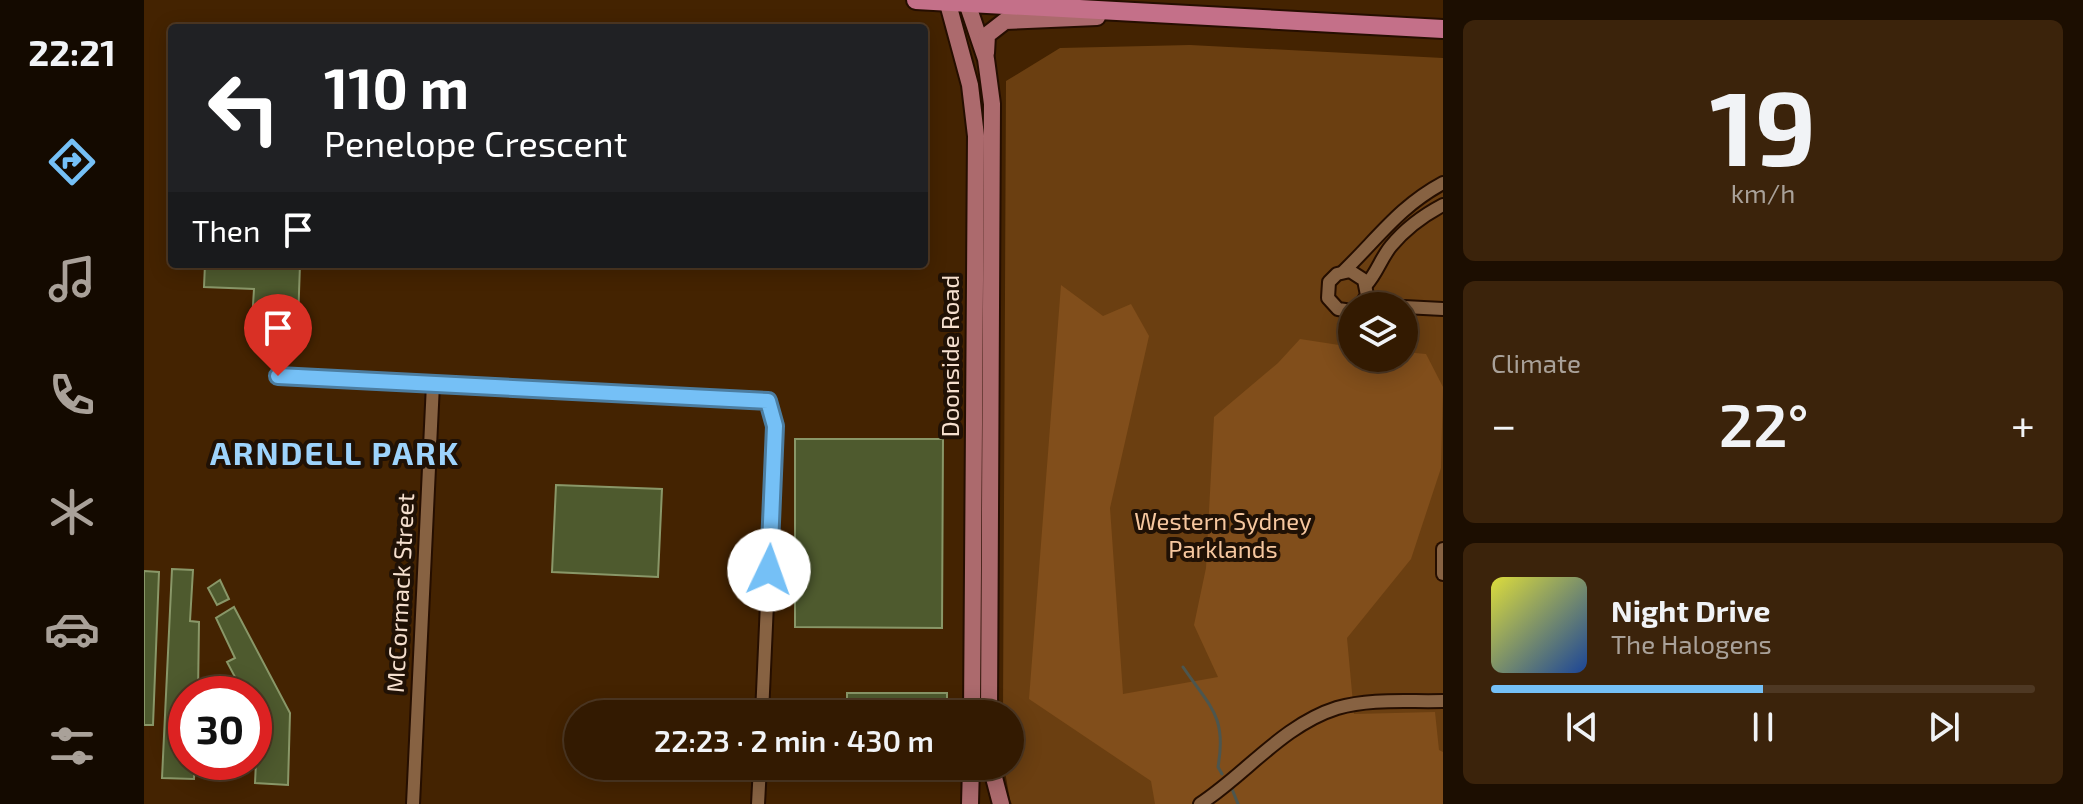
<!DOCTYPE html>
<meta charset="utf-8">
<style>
body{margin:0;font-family:"Exo 2",sans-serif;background:#3b230b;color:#f1f3f6;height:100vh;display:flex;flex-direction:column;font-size:30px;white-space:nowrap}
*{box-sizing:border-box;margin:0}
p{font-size:26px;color:#a9a199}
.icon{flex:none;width:44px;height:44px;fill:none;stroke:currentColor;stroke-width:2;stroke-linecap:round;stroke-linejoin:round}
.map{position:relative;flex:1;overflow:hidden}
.sheet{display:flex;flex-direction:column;gap:20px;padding:20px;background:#1c0e01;width:640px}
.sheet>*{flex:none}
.hud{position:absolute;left:24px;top:24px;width:760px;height:244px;border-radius:8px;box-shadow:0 4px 20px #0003,0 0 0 2px #4e3823;background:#202124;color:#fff;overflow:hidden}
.fabs{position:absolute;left:1194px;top:292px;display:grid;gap:16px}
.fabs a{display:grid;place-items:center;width:80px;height:80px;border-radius:50%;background:#331a01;box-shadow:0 4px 20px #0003,0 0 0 2px #4e3823;font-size:40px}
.speed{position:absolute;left:24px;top:676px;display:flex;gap:16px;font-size:40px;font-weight:700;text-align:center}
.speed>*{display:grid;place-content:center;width:104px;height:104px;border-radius:50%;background:#331a01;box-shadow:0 4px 20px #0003,0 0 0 2px #4e3823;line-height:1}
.speed .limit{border:12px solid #d22;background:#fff;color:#111}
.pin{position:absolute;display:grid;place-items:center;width:68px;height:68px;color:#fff;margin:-82px -34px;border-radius:50% 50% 50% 0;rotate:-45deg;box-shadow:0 0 8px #0007}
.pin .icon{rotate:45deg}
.me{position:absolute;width:88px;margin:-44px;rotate:3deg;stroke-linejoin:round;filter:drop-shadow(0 0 6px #0008)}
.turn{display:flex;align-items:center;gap:28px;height:168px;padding:0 24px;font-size:36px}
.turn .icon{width:104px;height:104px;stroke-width:2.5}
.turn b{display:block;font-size:56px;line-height:68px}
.then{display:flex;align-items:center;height:76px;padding:0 24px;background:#0003;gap:16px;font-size:30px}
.big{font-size:60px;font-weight:600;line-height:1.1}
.sheet .card{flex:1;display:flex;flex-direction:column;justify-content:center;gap:12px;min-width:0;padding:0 28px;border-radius:12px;background:#3b230b}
.sheet .dial{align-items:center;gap:0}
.dial b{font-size:104px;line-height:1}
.song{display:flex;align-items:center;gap:24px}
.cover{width:96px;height:96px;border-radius:12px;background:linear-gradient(135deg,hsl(60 70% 55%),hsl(220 70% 35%))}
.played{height:8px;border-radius:4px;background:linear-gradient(90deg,#75c0f6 50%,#4e3823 50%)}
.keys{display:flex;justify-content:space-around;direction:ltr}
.heat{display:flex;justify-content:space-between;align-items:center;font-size:44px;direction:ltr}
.trip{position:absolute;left:420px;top:700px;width:460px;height:80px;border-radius:40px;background:#331a01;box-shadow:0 4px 20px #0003,0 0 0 2px #4e3823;font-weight:600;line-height:80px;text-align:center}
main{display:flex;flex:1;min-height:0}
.menu{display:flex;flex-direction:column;width:144px;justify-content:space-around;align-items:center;background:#140a00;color:#a9a199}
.menu .icon{width:56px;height:56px}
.menu .current{color:#75c0f6}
.menu b{font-size:36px;color:#f1f3f6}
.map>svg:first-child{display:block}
.green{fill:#6b3f11;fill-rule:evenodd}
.forest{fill:#814e1b}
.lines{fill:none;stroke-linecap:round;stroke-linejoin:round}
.stream{stroke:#4c564f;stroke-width:3}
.building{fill:#4e5a2e;stroke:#899768;stroke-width:2}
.minor-casing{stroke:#250e00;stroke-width:16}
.major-casing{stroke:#250e00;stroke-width:20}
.highway-casing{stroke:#250e00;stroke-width:22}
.minor{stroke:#876242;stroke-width:12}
.major{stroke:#ac6a6d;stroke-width:16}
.highway{stroke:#c47089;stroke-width:18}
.route-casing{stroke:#4c7da0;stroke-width:20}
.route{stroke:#75c0f6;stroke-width:14}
.labels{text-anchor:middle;stroke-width:8;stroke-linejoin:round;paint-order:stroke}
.street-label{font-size:24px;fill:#f5dfce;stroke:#201105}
.park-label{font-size:24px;fill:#f6c79f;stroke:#201105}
.district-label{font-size:32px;font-weight:bold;letter-spacing:2px;fill:#9dd3fc;stroke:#201105}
</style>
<main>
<nav class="menu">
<b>22:21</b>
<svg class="icon current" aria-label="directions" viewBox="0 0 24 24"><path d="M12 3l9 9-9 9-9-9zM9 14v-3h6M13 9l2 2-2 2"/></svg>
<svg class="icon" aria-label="music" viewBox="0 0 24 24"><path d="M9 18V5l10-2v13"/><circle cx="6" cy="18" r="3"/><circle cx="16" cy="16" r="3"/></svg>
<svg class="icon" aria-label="phone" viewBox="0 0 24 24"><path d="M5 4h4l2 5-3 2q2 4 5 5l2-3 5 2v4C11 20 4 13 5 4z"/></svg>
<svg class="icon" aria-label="climate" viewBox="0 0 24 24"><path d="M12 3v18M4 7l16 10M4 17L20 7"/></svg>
<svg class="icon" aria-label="car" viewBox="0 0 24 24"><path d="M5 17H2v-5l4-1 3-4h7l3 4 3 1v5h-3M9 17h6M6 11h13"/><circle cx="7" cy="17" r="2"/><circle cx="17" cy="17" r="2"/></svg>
<svg class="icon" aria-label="filters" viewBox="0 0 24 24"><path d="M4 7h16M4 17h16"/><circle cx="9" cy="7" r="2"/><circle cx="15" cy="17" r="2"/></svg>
</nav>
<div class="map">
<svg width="1299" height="804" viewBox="0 0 1299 804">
<rect width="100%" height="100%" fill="#442301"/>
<path class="green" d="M1046,45L1299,58V804H868L866,800L860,766H866V714H859L862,81L916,48ZM1208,306H1260V358H1208Z"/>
<polygon class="forest" points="917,285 959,316 987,304 1005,336 966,508 979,694 1074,677 1050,625 1062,568 1070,417 1134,363 1156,339 1208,347 1208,358 1260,358 1260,352 1282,354 1299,387 1297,468 1267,559 1203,638 1210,714 1291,712 1295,750 1299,752 1299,804 1011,804 1007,781 885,699"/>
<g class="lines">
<g class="stream">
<path d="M1039,667C1066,707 1083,716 1074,767L1078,774"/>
<polyline points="1088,789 1094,804"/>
</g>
</g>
<g class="building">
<polygon points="61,264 156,264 154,322 108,321 110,289 60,287"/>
<polygon points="651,439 799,439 798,628 651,627"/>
<polygon points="412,485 518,489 514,577 408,572"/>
<polygon points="28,569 49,570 46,621 55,622 54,694 42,694 42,762 51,762 50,779 18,778"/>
<polygon points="0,571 15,572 9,725 0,725"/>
<polygon points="76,580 85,599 73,605 64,588"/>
<polygon points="90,607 146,713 144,785 111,783 114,720 110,712 110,694 100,694 83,662 91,658 72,618"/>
<rect x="703" y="693" width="100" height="21"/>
<rect x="703" y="766" width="100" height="15"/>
</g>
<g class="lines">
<g class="minor-casing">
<g id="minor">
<path d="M1200,271C1234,238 1256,206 1299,183"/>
<path d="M1222,285C1233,273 1237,258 1247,246C1261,229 1280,215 1299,205"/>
<polyline points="1260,307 1299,309"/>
<polyline points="1208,311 1194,309 1184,298 1185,282 1193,274 1206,271 1220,280 1223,295 1216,306"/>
<polyline points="134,376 624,401 631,426 618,714"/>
<polyline points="1299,549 1299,574"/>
<polyline points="269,804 289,384"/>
<polyline points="614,804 616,766"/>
<path d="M1056,804C1102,774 1139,725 1193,708C1227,698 1264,702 1299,701"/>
</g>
</g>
<g class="major-casing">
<g id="major">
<polyline points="803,0 826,85 832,136 828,714"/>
<polyline points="822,0 842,59 848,104 845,714"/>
<polyline points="842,53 843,35 861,21 953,17"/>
<polyline points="847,766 857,804"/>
<polyline points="826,804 827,766"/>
</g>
</g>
<g class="highway-casing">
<polyline id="highway" points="772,0 1299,29"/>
</g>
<use href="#minor" class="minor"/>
<use href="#major" class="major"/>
<use href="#highway" class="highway"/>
</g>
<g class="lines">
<g class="route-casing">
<polyline id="route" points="134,376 624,401 631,426 625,570"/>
</g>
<use href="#route" class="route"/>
</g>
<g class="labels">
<g class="street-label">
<text transform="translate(807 356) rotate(-90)" y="8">Doonside Road</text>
<text transform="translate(257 593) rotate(-87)" y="8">McCormack Street</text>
</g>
<g class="park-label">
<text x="1079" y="530">Western Sydney<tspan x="1079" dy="28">Parklands</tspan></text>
</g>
<g class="district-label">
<text x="191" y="465">ARNDELL PARK</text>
</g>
</g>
</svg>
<div class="fabs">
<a><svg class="icon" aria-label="layers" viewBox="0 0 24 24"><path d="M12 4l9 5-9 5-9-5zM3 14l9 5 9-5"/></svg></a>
</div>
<div class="speed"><div class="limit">30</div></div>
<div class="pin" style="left:134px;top:376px;background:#d93025"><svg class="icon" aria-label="arrive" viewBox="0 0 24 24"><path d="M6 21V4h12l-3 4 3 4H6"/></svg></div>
<svg class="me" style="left:625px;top:570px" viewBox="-20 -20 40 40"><circle r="19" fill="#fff"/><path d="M0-13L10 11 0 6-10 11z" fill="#75c0f6"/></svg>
<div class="trip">22:23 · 2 min · 430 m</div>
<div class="hud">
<div class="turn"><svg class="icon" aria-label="left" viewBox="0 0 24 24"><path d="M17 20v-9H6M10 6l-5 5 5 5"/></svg><div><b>110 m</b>Penelope Crescent</div></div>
<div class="then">Then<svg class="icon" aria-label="arrive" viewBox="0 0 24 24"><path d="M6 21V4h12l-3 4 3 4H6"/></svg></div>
</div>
</div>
<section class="sheet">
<div class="card dial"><b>19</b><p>km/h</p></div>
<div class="card"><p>Climate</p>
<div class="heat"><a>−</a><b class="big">22°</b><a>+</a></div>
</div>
<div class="card">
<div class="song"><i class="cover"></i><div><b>Night Drive</b><p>The Halogens</p></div></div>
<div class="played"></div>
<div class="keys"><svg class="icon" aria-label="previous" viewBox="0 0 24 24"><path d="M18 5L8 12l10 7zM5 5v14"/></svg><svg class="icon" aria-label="pause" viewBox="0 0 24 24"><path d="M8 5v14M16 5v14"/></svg><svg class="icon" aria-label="next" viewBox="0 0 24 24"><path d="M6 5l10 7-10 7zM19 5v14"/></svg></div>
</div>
</section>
</main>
